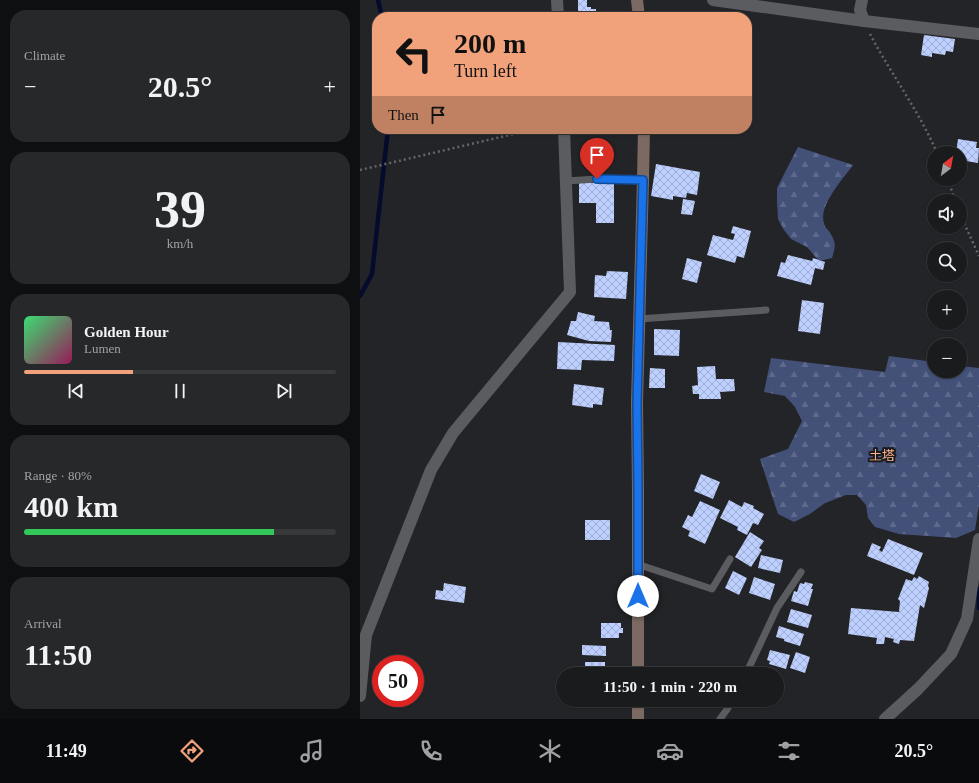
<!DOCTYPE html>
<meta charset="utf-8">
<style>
body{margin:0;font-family:"Times New Roman","Noto Sans JP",serif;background:#27282a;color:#f1f3f6;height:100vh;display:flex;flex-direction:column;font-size:15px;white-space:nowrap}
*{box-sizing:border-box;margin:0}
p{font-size:13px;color:#9fa1a4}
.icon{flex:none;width:22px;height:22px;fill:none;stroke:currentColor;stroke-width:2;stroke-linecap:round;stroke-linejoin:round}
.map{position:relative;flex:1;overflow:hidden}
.sheet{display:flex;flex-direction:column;gap:10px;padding:10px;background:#0e0f10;width:360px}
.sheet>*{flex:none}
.banner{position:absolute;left:12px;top:12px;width:380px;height:122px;border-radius:16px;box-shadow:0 1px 3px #0004,0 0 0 1px #38393b;background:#f1a27b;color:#111;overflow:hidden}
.needle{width:26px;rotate:31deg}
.controls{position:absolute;left:567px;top:146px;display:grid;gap:8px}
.controls a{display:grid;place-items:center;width:40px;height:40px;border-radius:50%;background:#1a1b1d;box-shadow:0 1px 3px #0004,0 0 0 1px #38393b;font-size:20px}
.speed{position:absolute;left:12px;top:655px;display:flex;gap:8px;font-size:20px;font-weight:700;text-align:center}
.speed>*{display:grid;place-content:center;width:52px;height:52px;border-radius:50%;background:#1a1b1d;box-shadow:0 1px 3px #0004,0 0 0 1px #38393b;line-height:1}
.speed .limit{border:6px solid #d22;background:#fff;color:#111}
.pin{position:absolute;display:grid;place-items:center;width:34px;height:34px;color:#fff;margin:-41px -17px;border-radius:50% 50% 50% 0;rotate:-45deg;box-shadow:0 0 4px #0007}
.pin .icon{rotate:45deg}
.me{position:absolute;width:44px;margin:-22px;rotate:0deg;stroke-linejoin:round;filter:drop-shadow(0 0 3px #0008)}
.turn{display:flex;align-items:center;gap:14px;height:84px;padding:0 16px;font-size:18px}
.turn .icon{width:52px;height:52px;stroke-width:2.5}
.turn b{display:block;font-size:28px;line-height:34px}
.then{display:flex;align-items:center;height:38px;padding:0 16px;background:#0003;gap:8px;font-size:15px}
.big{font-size:30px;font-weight:600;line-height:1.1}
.sheet .tile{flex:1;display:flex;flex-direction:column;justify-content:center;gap:6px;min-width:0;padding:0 14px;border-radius:16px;background:#27282a}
.sheet .dial{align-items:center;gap:0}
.dial b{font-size:52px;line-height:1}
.song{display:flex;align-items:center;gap:12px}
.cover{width:48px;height:48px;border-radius:6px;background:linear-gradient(135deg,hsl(140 70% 55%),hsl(330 70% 35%))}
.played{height:4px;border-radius:2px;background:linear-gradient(90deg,#f1a27b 35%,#38393b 35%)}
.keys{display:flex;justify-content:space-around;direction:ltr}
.heat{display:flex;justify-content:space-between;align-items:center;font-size:22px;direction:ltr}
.charge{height:6px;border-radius:3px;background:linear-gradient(90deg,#34c759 80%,#38393b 0)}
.trip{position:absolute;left:196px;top:667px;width:228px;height:40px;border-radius:20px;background:#1a1b1d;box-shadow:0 1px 3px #0004,0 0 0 1px #38393b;font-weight:600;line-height:40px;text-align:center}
.tab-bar{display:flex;height:64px;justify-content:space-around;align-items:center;background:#0a0b0c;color:#9fa1a4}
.tab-bar .icon{width:28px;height:28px}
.tab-bar .on{color:#f1a27b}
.tab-bar b{font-size:18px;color:#f1f3f6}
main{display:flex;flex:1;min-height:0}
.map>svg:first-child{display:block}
.forest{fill:url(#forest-firs)}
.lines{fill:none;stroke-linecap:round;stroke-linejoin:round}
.stream{stroke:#050b2d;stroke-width:4.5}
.building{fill:url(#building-cross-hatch)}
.path{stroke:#656669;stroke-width:2.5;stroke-dasharray:2 3;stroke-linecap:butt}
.lane{stroke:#5b5c60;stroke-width:7}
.street{stroke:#5b5c60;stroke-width:12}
.secondary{stroke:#7c6962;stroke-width:12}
.route-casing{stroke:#114b97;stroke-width:10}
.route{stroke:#1a73e8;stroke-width:7}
.labels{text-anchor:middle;stroke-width:4;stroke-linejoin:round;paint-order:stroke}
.neighbourhood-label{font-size:13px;fill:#fbb18d;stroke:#191b1e}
</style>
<main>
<section class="sheet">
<div class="tile"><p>Climate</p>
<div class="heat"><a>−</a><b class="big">20.5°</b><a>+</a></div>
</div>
<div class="tile dial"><b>39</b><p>km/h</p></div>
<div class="tile">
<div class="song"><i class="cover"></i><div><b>Golden Hour</b><p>Lumen</p></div></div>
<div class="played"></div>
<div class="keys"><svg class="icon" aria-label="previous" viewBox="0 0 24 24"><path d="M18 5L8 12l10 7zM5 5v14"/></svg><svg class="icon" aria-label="pause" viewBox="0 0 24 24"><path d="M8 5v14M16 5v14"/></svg><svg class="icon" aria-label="next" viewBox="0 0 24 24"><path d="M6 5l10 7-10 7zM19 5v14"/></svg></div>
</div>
<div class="tile"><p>Range · 80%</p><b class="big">400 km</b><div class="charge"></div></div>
<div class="tile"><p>Arrival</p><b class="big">11:50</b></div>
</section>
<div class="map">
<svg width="619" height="719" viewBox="0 0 619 719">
<defs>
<pattern id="forest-firs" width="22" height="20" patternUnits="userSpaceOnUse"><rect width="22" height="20" fill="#435179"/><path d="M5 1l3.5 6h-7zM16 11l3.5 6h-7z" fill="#5e6a8c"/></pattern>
<pattern id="building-cross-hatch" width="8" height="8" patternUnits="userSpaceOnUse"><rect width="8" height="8" fill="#bdcffe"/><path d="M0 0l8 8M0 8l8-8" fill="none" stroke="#9fadd0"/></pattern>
</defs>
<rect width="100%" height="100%" fill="#232427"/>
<g class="forest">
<path d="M438,147L493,165C483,179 458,206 464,223C464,226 467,229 469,231C476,242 476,245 472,258L459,261L447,247L431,239L424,230L418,219L417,201V188Z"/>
<polygon points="529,356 574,362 574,371 600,371 600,366 619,368 619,505 615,530 596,538 539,534 515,527 508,518 506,505 497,495 486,495 465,503 450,514 434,522 418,514 400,459 428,449 442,421 435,407 425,396 404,392 411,358 525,372"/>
</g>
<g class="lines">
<g class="stream">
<polyline points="18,0 22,17"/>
<polyline points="0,296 12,274 28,129"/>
<polyline points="619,589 619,608"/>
</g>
</g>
<g class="building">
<polygon points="218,0 227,0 227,7 231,7 231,9 236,9 236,17 218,17"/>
<polygon points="564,35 595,39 593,52 586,51 585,55 572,53 572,57 561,55"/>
<polygon points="598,139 617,142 616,148 619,148 618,163 600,160 600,153 596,153"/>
<polygon points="296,164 340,172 337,195 327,193 326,198 313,196 313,200 291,196"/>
<polygon points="219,183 254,183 254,223 236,223 236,203 219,203"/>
<polygon points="323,199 335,201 332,215 321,214"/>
<polygon points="373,226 391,231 384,258 377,256 375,263 347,255 353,235 373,240 375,234 371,233"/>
<polygon points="428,255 452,261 453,258 465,262 463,270 455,268 451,285 417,276 421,262 425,263"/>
<polygon points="327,258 342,262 337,283 322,279"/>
<polygon points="247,271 268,272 266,299 234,297 235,275 246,276"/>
<polygon points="442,300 464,303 460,334 438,331"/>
<polygon points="218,312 235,316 234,321 249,322 250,330 252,330 251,342 229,341 207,335 211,321 216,321"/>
<polygon points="294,329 320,330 319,356 294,355"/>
<polygon points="198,342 255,345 254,361 222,360 221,370 197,369"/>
<polygon points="355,366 356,379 374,379 375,391 360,392 361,399 339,399 339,394 333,394 332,386 338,385 337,367"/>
<polygon points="290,368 305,369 305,388 289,388"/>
<polygon points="214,384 244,388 242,405 233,404 233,408 212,405"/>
<polygon points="341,474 360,482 353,499 334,491"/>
<polygon points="369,500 382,507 384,502 394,506 393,508 404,514 398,525 393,523 387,535 377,530 378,527 360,518"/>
<polygon points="340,501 360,510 345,544 328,536 330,531 322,527 328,515 332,517"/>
<rect x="225" y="520" width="25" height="20"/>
<polygon points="390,532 404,541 399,548 402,550 391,567 375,557"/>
<polygon points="528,539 563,553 554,575 507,556 512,543 521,547 519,550 522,552"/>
<polygon points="401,555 423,560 420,573 398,568"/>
<polygon points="373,571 387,578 379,595 365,588"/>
<polygon points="559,576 569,582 568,586 569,588 564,608 560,605 554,641 540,640 539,644 533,642 534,639 525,637 524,644 516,644 517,638 488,634 491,608 539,612 540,601 538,599 546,579 552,581 554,577 557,579"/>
<polygon points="394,577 415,584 410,600 389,593"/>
<polygon points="445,582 453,584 451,589 453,589 448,606 431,601 434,591 437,592 440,583 444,584"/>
<polygon points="84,583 106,587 104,603 75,599 76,590 83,591"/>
<polygon points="431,609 452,615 448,628 427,622"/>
<polygon points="241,623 261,623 261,628 263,628 263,633 259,633 259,638 241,638"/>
<polygon points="419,626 444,634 440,646 424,641 424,639 416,637"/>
<polygon points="222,645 246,646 246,656 222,655"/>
<polygon points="410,650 430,655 426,669 409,664 410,661 407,660"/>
<polygon points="436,652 450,657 445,673 430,668"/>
<polygon points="225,662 245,662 245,674 223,674 223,667 225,667"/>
</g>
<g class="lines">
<g class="path">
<path d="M510,34C531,74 559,111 577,153"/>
<polyline points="0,170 175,129"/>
<polyline points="588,179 595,201"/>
<polyline points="600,214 619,256"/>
</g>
<g class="lane">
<polyline points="206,181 237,179 283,180"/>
<polyline points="279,319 406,310"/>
<polyline points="277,564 352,589 370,559"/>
<polyline points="386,674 417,608 441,572"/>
<polyline points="360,719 368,708 372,700"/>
</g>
<g class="street">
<polyline points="197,0 198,17"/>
<polyline points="353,0 504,21 619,34"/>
<polyline points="502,0 500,10 504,21"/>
<polyline points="0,696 6,635 71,470 93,433 210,292 204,129"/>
<polyline points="525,719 558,689 591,654 607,619 619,539"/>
</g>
<g class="secondary">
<polyline points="277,0 279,17"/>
<polyline points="278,674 278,491 277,403 283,180 284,129"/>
<polyline points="278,700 278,719"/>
</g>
</g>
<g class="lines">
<g class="route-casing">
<polyline id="route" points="237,179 283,180 277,403 278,491 278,596"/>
</g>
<use href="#route" class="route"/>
</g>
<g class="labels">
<g class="neighbourhood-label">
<text x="522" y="460">土塔</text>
</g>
</g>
</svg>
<div class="controls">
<a><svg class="needle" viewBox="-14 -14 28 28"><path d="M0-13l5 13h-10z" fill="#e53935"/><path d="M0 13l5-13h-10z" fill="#9fa1a4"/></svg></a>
<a><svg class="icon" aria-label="sound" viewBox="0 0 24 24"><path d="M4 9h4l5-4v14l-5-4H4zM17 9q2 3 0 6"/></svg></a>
<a><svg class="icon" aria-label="search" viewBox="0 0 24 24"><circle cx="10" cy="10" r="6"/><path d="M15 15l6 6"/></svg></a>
<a>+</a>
<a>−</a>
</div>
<div class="speed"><div class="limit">50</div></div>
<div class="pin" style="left:237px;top:179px;background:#d93025"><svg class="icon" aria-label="arrive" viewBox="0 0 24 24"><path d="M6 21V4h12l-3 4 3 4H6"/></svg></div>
<svg class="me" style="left:278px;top:596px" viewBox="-20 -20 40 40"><circle r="19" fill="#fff"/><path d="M0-13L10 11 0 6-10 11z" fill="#1a73e8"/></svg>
<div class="trip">11:50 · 1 min · 220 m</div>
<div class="banner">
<div class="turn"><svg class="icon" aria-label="left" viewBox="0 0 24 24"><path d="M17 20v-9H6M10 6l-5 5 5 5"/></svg><div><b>200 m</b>Turn left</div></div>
<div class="then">Then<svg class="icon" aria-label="arrive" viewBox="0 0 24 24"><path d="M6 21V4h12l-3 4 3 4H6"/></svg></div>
</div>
</div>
</main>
<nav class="tab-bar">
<b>11:49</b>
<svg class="icon on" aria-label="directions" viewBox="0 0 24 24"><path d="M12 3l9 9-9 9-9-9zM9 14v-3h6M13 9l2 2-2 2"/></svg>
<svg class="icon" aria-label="music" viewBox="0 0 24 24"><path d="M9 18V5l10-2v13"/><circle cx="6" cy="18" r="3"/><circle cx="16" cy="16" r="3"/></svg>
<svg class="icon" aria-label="phone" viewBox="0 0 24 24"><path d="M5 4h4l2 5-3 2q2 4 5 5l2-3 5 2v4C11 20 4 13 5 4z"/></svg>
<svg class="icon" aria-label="climate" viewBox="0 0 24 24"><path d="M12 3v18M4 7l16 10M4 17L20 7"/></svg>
<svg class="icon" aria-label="car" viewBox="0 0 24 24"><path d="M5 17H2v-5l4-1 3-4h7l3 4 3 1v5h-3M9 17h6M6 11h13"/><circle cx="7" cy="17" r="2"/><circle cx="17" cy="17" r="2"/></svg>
<svg class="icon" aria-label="filters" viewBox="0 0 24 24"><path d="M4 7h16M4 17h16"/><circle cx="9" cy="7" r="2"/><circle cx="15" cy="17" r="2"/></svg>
<b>20.5°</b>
</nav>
